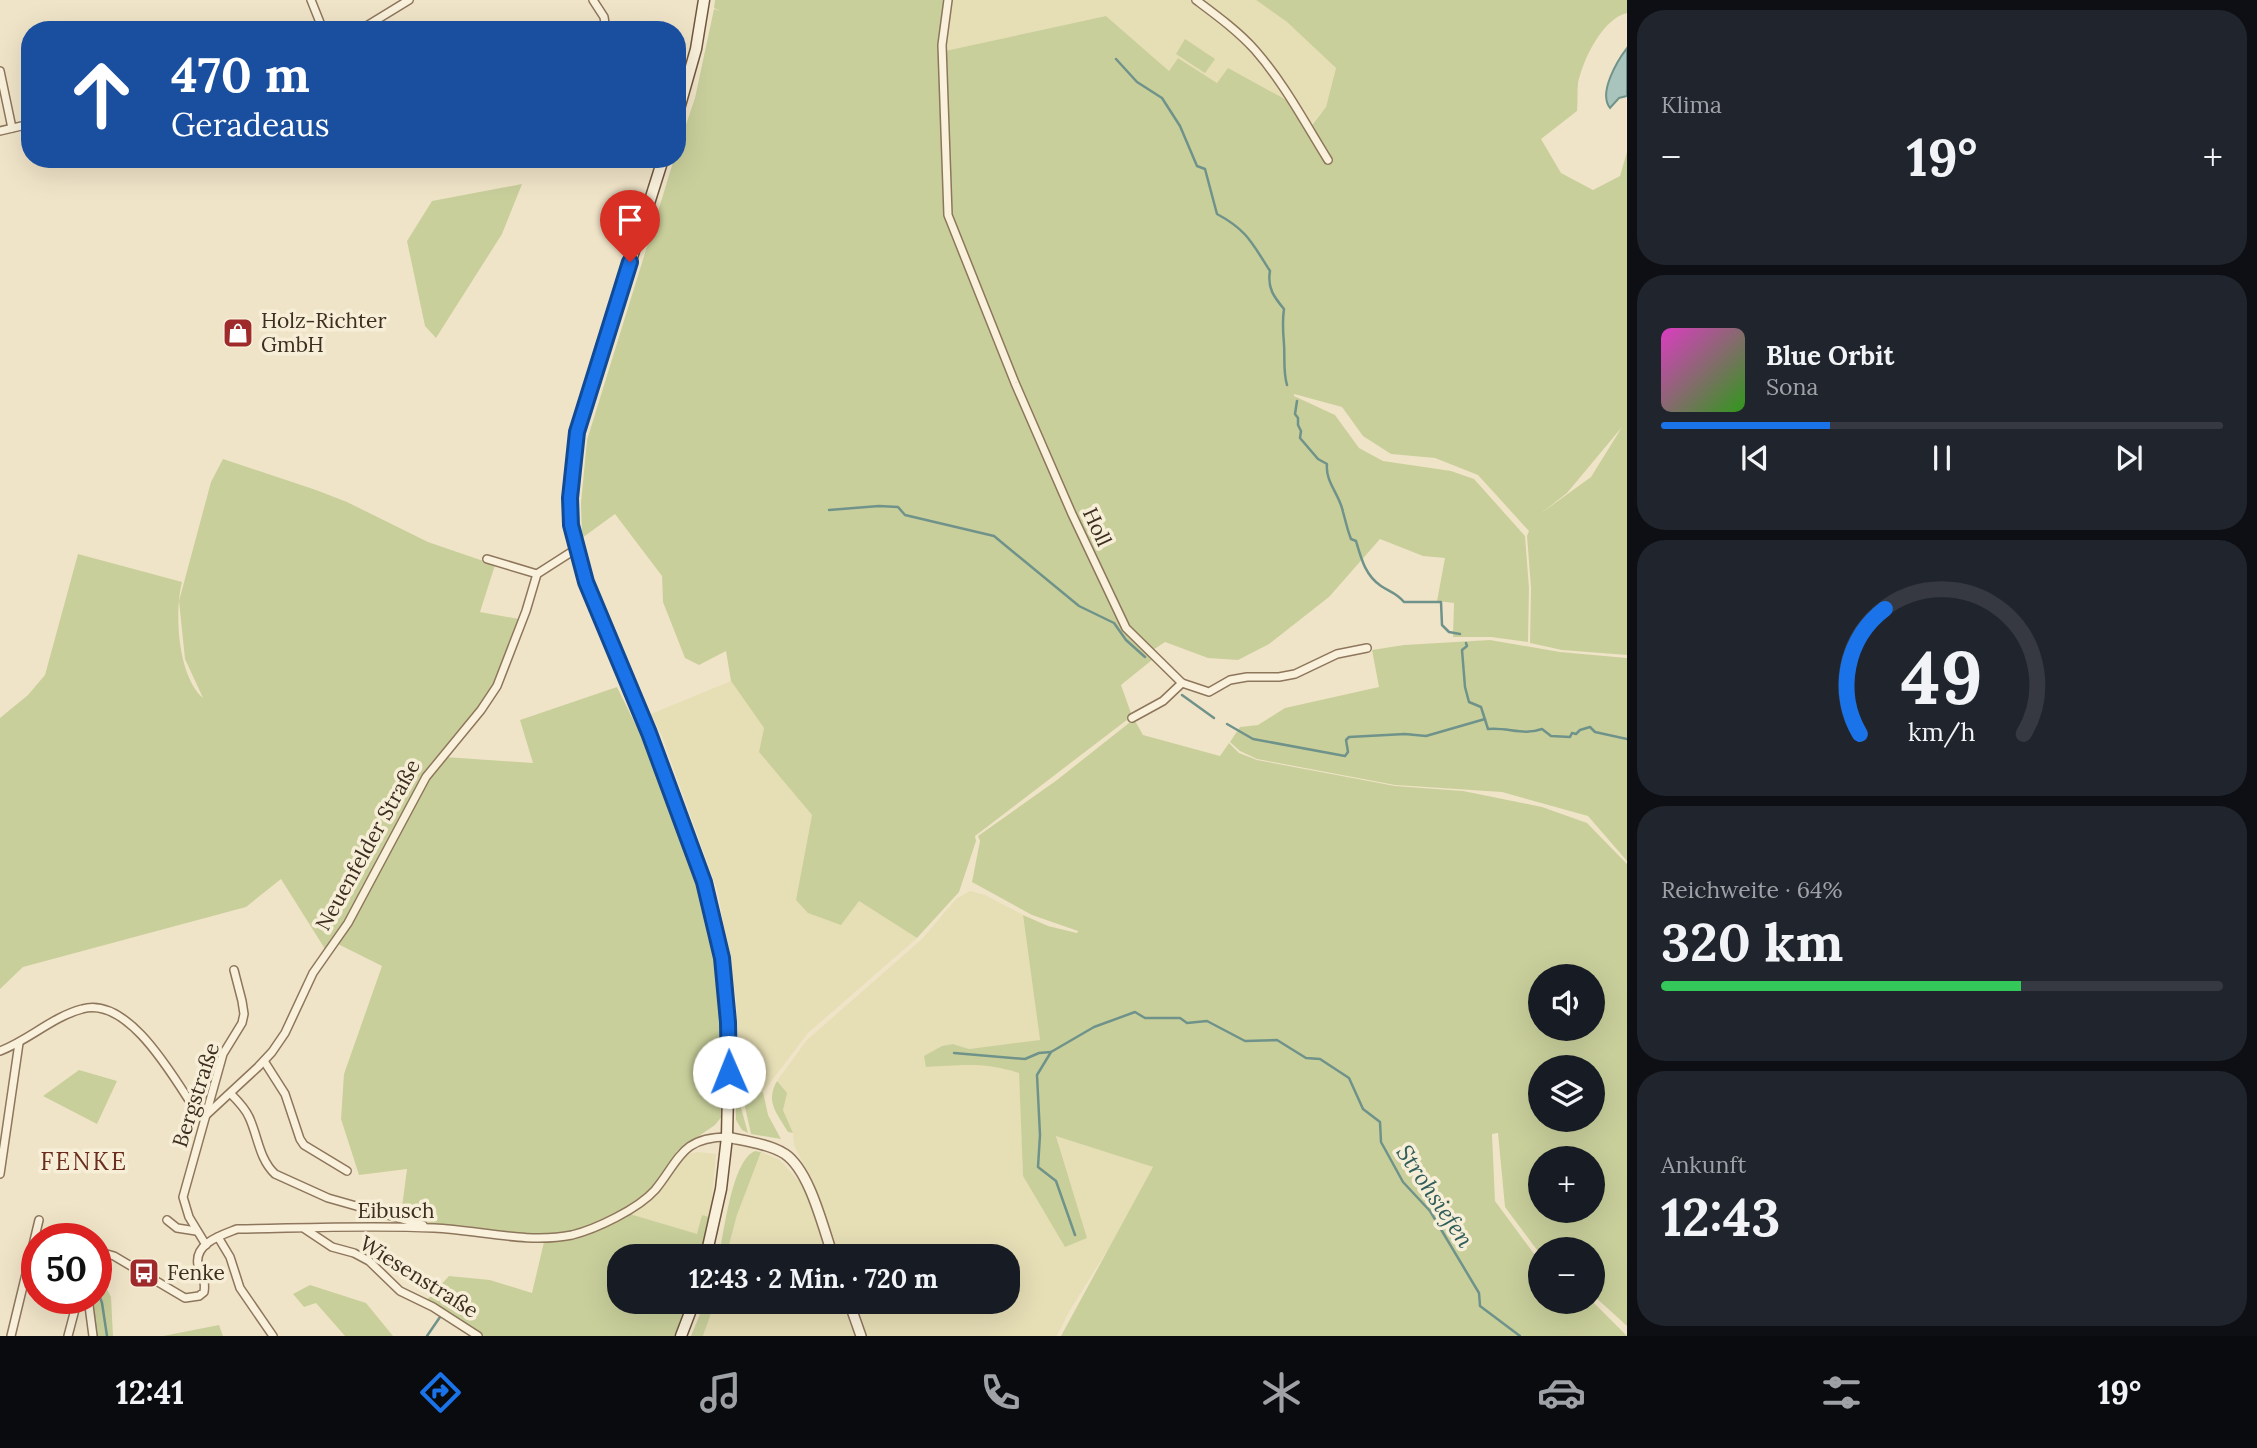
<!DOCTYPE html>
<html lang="de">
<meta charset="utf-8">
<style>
body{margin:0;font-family:Lora,serif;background:#20242c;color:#f1f3f6;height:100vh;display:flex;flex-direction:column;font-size:26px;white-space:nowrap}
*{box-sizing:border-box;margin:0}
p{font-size:23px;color:#9ea1a6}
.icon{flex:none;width:38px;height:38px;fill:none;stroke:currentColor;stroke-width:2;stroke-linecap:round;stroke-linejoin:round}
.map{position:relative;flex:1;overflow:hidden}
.sheet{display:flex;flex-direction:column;gap:10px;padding:10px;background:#0d0f14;width:630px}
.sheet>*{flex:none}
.guide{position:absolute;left:21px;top:21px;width:665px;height:147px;border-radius:28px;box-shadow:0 7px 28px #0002;background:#1a4fa0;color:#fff;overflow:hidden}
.buttons{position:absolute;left:1528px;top:964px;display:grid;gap:14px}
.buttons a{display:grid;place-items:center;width:77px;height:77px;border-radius:50%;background:#171b24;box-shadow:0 7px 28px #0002;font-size:35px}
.speed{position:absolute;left:21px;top:1223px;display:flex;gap:14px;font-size:35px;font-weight:700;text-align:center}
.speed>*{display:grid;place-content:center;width:91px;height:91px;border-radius:50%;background:#171b24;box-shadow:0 7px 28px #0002;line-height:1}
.speed .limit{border:10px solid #d22;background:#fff;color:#111}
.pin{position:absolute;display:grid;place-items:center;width:60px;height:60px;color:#fff;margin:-72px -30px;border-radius:50% 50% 50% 0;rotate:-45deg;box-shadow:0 0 7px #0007}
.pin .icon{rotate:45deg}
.me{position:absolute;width:77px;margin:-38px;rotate:359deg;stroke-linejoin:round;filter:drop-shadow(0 0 5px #0008)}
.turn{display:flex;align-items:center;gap:24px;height:147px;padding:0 35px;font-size:32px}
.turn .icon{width:91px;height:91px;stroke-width:2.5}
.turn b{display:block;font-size:49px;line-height:60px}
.big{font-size:52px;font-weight:700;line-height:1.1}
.sheet .card{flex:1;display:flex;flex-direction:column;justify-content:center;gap:10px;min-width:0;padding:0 24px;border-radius:28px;background:#20242c}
.sheet .dial{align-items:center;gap:0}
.dial svg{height:182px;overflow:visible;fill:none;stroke:#363941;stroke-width:7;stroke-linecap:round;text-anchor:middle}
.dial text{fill:#f1f3f6;stroke:none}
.song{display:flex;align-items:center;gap:21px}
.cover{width:84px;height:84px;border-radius:10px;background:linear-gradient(135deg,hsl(310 70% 55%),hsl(110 70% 35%))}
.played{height:7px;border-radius:4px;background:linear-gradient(90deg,#1a73e8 30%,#363941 30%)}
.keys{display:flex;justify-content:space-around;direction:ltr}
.heat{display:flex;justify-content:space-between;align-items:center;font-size:38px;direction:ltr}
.charge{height:10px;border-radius:5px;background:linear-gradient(90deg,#34c759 64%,#363941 0)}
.trip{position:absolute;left:607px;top:1244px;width:413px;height:70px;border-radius:28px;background:#171b24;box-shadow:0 7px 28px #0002;font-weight:700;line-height:70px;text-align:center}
.tabs{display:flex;height:112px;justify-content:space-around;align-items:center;background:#090b0e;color:#9ea1a6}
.tabs .icon{width:49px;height:49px}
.tabs .active{color:#1a73e8}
.tabs b{font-size:32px;color:#f1f3f6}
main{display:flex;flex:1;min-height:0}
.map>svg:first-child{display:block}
.farmland{fill:#e6deb5}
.green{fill:#c9cf9b;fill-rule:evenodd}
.water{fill:#a9c4bc;stroke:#6f938a;stroke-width:2}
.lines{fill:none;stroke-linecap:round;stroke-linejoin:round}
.stream{stroke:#6f938a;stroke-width:2.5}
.minor-casing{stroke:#8d765c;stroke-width:10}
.tertiary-casing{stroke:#8d765c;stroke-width:12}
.secondary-casing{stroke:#6f573f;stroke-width:13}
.minor{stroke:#faf1dc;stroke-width:7}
.tertiary{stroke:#faf1dc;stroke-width:9}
.secondary{stroke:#faf1dc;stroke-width:10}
.route-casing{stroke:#114b97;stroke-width:18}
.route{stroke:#1a73e8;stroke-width:12}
.labels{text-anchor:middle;stroke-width:7;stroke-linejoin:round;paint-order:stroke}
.poi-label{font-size:21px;fill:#3d2e20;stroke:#f7eed8;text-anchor:start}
.street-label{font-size:21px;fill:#3d2e20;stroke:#f7eed8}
.water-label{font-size:23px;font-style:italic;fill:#2f5d5a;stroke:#f7eed8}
.quarter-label{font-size:24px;letter-spacing:2px;fill:#6b2e1e;stroke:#f7eed8}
</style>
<main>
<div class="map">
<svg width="1627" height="1336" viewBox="0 0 1627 1336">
<rect width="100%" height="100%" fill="#f0e4c8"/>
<g class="farmland">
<polygon points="950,0 1200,0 1204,3 1207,0 1256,0 1287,22 1336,68 1326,107 1307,129 1228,68 1217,83 1178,58 1169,71 1106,16 945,51"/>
<polygon points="731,681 764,728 759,752 812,815 796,900 859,901 917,938 808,1033 763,1092 741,1089 736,998 718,892 662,736 651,714"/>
<polygon points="970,891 985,895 1023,915 1040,1041 969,1049 953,1044 972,1064 995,1065 1019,1073 1023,1176 1065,1246 1087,1238 1056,1135 1153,1167 1110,1246 1070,1310 1057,1336 865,1336 853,1302 1008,1302 1008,1256 837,1256 811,1180 794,1145 793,1133 783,1110 777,1081 807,1040 922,939 956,899"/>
<polygon points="698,1152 716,1154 710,1217 702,1215 698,1235 630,1214 683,1155"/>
<polygon points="761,1152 780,1160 803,1186 829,1256 726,1256 737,1215"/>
<polygon points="715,1302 843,1302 856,1336 703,1336"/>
</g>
<g class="green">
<polygon points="715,0 946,0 942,171 945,216 1011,383 1053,480 1122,629 1152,660 1121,685 1132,716 975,836 976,841 959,892 917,938 859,901 841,925 808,913 796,900 812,815 759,752 764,728 731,681 726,651 699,665 685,658 663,602 662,576 615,514 582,538 581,503 587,440 663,195 674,159 677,159 677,151 695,98 714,9 720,11 714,8"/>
<path d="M1256,0H1627V13C1602,19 1583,60 1578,83C1577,92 1578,102 1577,111L1541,139L1561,173L1593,190L1620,176L1627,152V655L1562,650L1530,643L1531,588L1527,536L1529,531L1478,475L1435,458L1391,454L1363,436L1342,407L1294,394V396L1335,415L1359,448L1383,461L1451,471L1474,479L1525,536L1529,588L1528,642L1491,637H1453L1454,603L1437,601L1445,558L1423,556L1380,539L1329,597L1269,644L1238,660L1208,658L1165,642L1150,652L1125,620L1059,482L951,215L945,51L1106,16L1169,71L1178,58L1217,83L1228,68L1290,102L1319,150L1327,151L1312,125L1326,107L1336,68L1287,22ZM1622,427L1591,477L1540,514L1567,493Z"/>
<polygon points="1185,39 1215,59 1205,73 1176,54"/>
<polygon points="522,184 502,234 436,338 425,326 407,241 432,201"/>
<path d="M223,459L316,490L347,502L428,542L495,565L480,612L519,619L497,680L478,711L431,763L347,920L325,949L281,879L246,907L23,967L0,989V718L28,695L45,675L78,554L182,582C174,614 178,676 203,698L185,659L179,601L211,482Z"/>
<polygon points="1490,640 1560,652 1627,658 1627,861 1588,816 1502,792 1395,785 1257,759 1240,751 1230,742 1240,727 1258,725 1285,708 1379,687 1372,650 1404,645"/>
<polygon points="617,687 658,770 704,898 718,958 724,1045 723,1115 715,1125 677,1151 653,1189 631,1208 574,1232 545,1236 465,1226 434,1224 401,1215 407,1169 359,1175 341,1119 344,1074 382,966 338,944 365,898 420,793 445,757 533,763 520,720"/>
<path d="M1134,719L1143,735L1220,756L1229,743L1239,753L1257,760L1395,786L1463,791L1542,807L1587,823L1627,864V1326L1593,1295L1592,1250H1540V1254L1505,1207L1498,1133L1492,1134L1495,1201L1540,1262V1302H1593L1627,1336H1061L1153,1167L1056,1136L1087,1238L1065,1247L1023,1176L1019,1073C984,1062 962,1065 926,1067L924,1056L942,1046L953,1044L969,1049L1040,1040L1023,915L1048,926L1077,933L1078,931L1032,915L972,882L980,841L978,836L1057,780ZM1540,976H1592V1029H1540ZM1540,1068H1592V1120H1540ZM1540,1158H1592V1211H1540Z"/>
<polygon points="670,769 705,864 722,931 735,1018 738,1097 748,1133 742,1130 736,1120 735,1048 729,984 707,881"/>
<polygon points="79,1070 117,1081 97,1124 43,1096"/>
<path d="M777,1081L787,1093L783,1110L793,1133L788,1132C777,1113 765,1102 777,1081Z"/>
<polygon points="741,1089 763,1092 768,1115 781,1139 751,1134"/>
<path d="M755,1151L761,1152L737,1215L726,1256H719C724,1233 732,1160 755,1151Z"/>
<polygon points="630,1214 697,1234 702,1215 710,1217 700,1256 620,1256 620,1302 689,1302 674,1336 481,1336 425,1302 449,1276 490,1280 532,1293 544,1242 574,1236"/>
<polygon points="99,1274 111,1297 113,1336 95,1336 91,1308 93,1299 96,1298"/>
<polygon points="310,1285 366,1303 393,1336 345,1336 316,1303 304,1307 293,1294"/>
<polygon points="705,1302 715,1302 703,1336 691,1336"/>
<polygon points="219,1325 223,1336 163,1336"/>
</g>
<path class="water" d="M1627,48V96L1619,98L1610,108C1598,93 1617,61 1627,48Z"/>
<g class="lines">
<g class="stream">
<path d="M1116,59L1137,82L1162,98L1180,126L1197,166L1205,169L1217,214C1247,230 1252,243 1270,271C1267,288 1274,297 1284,309C1282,322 1283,332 1284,344C1285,359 1283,371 1287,385"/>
<path d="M1297,401L1295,414L1298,418V425L1301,431L1300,438L1318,459L1327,464C1325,482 1340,495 1343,512C1346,522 1347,529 1351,539L1356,541C1361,558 1365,575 1381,586C1390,592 1397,593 1404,602H1441L1442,625L1449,632L1460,634"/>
<polyline points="829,510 879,506 898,507 905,515 994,536 1079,606 1114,623 1126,640 1145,657"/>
<path d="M1466,643L1467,646L1462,650L1465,687L1469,702L1481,707L1488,729C1508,727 1523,736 1542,729L1551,736L1570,737L1572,733L1576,734L1580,730L1590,727L1595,732L1627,739"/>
<polyline points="1182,695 1214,718"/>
<polyline points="1227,724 1253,739 1345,756 1348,752 1346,740 1349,737 1405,734 1426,736 1485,719"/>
<polyline points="954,1053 1025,1059 1039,1053 1051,1052"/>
<polyline points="1075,1235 1056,1181 1038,1167 1040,1135 1037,1075 1051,1052 1094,1027 1135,1012 1145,1018 1180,1018 1187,1023 1207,1021 1245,1041 1277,1040 1306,1058 1320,1059 1349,1078 1363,1109 1380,1122 1381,1142 1403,1182 1430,1211 1479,1293 1480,1306 1520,1336"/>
<polyline points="96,1286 102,1303 107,1336"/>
<polyline points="427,1336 440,1317"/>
</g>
<g class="minor-casing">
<g id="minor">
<polyline points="311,0 323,30"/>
<polyline points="593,0 604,17 606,30"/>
<polyline points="948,0 942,45 948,215 1015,383 1072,514 1126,628 1182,683 1209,692 1230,680 1247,677 1279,677 1295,674 1337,654 1367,648"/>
<path d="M1196,0C1216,15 1238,31 1255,50C1284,83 1305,123 1328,160"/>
<polyline points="360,30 409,0"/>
<polyline points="0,71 12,128"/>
<polyline points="0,131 30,124"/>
<polyline points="487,559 537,574"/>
<polyline points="1132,718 1163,701 1182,683"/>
<path d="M0,1051C29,1040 52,1017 82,1009C129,995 175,1080 196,1111L204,1117"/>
<polyline points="264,1061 285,1094 300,1139 304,1145 347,1171"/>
<path d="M231,1094C238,1101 245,1108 249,1117C258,1136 259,1159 275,1174L328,1198L423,1225"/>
<polyline points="204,1117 258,1067 272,1052 285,1033 313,973 348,923 426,777 481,710 497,686 526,611 537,574 576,549"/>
<polyline points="0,1174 19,1043"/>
<polyline points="167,1220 177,1228 196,1231"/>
<polyline points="305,1229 332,1247 354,1253 369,1261 400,1291 433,1307 478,1336"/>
<polyline points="218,1237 230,1257 240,1288 273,1336"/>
<polyline points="206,1245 189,1217 183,1197 223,1054 242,1023 244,1014 242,1001 234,970"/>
<path d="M96,1256L107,1254L114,1256L185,1298L199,1296L204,1292C206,1280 201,1276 198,1265C194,1243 222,1235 237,1229C303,1228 369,1225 434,1228C479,1230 527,1244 572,1235C596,1229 638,1209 655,1190C679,1161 681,1137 727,1137"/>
<polyline points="88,1298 93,1336"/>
<polyline points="11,1336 39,1220"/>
<polyline points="68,1336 78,1298"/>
</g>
</g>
<g class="tertiary-casing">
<g id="tertiary">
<path d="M727,1137C745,1141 769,1144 785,1154C810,1171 823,1228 833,1256"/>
<polyline points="849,1302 861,1336"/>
</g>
</g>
<g class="secondary-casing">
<g id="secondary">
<polyline points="677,116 696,49 704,0"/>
<polyline points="663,159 577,432 570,498 571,525 586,582 649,733 704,882 722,958 729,1046 727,1137 721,1189 706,1256"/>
<polyline points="681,1336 694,1302"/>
</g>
</g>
<use href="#minor" class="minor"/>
<use href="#tertiary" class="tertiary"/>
<use href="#secondary" class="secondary"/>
</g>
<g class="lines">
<g class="route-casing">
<polyline id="route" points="630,262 577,432 570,498 571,525 586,582 649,733 704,882 722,958 728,1022 729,1072"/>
</g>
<use href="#route" class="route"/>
</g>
<defs>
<g id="shop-square" transform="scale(1.575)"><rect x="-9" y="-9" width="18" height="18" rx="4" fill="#9e2a2b" stroke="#f7eed8"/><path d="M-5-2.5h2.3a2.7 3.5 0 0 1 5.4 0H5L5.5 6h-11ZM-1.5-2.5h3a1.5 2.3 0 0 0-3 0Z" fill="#fff"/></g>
<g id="bus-square" transform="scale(1.575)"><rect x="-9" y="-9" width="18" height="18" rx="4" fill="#9e2a2b" stroke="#f7eed8"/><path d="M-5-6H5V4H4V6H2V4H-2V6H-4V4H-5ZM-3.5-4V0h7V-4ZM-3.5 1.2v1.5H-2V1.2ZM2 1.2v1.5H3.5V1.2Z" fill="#fff"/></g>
</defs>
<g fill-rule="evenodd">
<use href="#shop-square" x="238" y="333"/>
<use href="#bus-square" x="144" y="1273"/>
</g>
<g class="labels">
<g class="poi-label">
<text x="261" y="328">Holz-Richter<tspan x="261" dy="24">GmbH</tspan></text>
<text x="167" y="1280">Fenke</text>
</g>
<g class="street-label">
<text transform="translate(1097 527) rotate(65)" y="7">Holl</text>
<text transform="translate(368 845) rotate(-61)" y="7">Neuenfelder Straße</text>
<text transform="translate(196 1095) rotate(-72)" y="7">Bergstraße</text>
<text x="396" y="1218">Eibusch</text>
<text transform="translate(419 1277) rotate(32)" y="7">Wiesenstraße</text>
</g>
<g class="water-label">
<text transform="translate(1435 1196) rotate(56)" y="8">Strohsiefen</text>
</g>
<g class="quarter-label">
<text x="84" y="1170">FENKE</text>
</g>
</g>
</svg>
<div class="buttons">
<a><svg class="icon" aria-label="sound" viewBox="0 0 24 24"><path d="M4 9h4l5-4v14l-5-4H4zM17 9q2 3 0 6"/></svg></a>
<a><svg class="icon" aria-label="layers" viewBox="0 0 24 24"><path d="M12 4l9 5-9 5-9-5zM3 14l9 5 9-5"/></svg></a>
<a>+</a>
<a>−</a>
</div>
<div class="speed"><div class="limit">50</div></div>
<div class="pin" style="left:630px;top:262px;background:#d93025"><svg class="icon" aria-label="arrive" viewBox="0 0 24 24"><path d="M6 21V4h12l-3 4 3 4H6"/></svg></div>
<svg class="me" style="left:729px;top:1072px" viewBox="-20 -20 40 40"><circle r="19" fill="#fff"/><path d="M0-13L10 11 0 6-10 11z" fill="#1a73e8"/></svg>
<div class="trip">12:43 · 2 Min. · 720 m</div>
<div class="guide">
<div class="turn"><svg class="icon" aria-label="ahead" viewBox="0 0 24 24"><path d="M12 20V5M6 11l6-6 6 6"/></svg><div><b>470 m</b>Geradeaus</div></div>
</div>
</div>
<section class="sheet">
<div class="card"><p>Klima</p>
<div class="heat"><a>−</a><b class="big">19°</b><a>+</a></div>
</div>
<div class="card">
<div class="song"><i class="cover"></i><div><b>Blue Orbit</b><p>Sona</p></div></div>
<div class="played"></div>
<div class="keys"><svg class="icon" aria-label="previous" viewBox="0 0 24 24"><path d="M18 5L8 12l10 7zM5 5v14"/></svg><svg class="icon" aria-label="pause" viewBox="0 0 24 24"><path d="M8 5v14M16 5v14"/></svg><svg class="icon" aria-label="next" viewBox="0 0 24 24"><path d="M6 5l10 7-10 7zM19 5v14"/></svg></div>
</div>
<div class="card dial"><svg viewBox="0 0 100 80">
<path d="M14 69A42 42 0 1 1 86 69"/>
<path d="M14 69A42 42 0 0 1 25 14" stroke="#1a73e8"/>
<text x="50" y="56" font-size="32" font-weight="700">49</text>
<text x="50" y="72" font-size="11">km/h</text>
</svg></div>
<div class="card"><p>Reichweite · 64%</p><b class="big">320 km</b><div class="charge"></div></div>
<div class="card"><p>Ankunft</p><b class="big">12:43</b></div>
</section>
</main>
<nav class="tabs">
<b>12:41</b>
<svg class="icon active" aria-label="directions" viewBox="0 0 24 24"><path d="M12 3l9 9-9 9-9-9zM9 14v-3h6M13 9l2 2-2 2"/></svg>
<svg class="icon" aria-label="music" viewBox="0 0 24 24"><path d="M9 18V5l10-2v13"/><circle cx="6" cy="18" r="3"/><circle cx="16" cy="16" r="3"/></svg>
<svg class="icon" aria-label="phone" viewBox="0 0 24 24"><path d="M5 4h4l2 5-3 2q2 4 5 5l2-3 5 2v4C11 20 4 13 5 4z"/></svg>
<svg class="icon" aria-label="climate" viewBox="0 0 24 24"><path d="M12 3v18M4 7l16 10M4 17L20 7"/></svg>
<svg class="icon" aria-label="car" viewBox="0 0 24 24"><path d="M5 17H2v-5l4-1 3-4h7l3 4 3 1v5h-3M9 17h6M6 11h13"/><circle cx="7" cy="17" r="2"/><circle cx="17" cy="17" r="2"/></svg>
<svg class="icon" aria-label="filters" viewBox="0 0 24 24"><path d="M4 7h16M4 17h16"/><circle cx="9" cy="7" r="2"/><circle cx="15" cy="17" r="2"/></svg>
<b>19°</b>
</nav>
